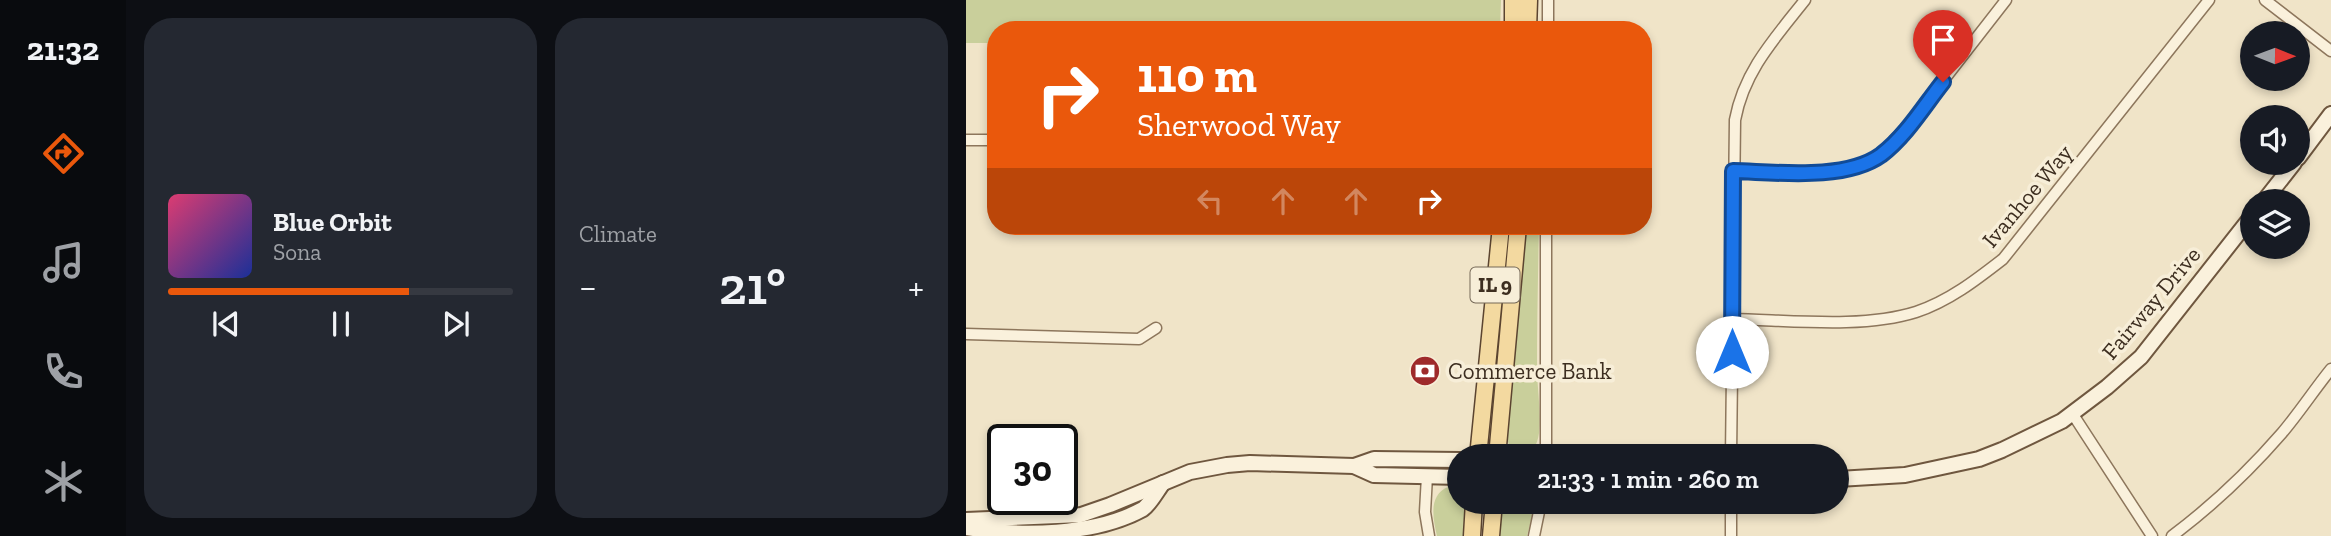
<!DOCTYPE html>
<meta charset="utf-8">
<style>
body{margin:0;font-family:"Zilla Slab",serif;background:#242831;color:#f1f3f6;height:100vh;display:flex;flex-direction:column;font-size:26px;white-space:nowrap}
*{box-sizing:border-box;margin:0}
p{font-size:23px;color:#9ea1a6}
.icon{flex:none;width:38px;height:38px;fill:none;stroke:currentColor;stroke-width:2;stroke-linecap:round;stroke-linejoin:round}
.map{position:relative;flex:1;overflow:hidden}
.sheet{display:flex;flex-direction:column;gap:18px;padding:18px;background:#0d0f14;width:840px}
.sheet>*{flex:none}
.top-card{position:absolute;left:21px;top:21px;width:665px;height:214px;border-radius:28px;box-shadow:0 4px 10px #0003;background:#ea580c;color:#fff;overflow:hidden}
.needle{width:46px;rotate:91deg}
.fabs{position:absolute;left:1274px;top:21px;display:grid;gap:14px}
.fabs a{display:grid;place-items:center;width:70px;height:70px;border-radius:50%;background:#171b24;box-shadow:0 4px 10px #0003;font-size:35px}
.speed{position:absolute;left:21px;top:424px;display:flex;gap:14px;font-size:35px;font-weight:700;text-align:center}
.speed>*{display:grid;place-content:center;width:91px;height:91px;border-radius:50%;background:#171b24;box-shadow:0 4px 10px #0003;line-height:1}
.speed .limit{border:4px solid #111;border-radius:10px;background:#fff;color:#111}
.pin{position:absolute;display:grid;place-items:center;width:60px;height:60px;color:#fff;margin:-72px -30px;border-radius:50% 50% 50% 0;rotate:-45deg;box-shadow:0 0 7px #0007}
.pin .icon{rotate:45deg}
.me{position:absolute;width:77px;margin:-38px;rotate:0deg;stroke-linejoin:round;filter:drop-shadow(0 0 5px #0008)}
.turn{display:flex;align-items:center;gap:24px;height:147px;padding:0 35px;font-size:32px}
.turn .icon{width:91px;height:91px;stroke-width:2.5}
.turn b{display:block;font-size:49px;line-height:60px}
.lanes{display:flex;align-items:center;height:66px;padding:0 35px;background:#0003;justify-content:center;gap:35px;direction:ltr}
.lanes .off{opacity:.35}
.big{font-size:52px;font-weight:600;line-height:1.1}
.sheet .widget{flex:1;display:flex;flex-direction:column;justify-content:center;gap:10px;min-width:0;padding:0 24px;border-radius:28px;background:#242831}
.song{display:flex;align-items:center;gap:21px}
.cover{width:84px;height:84px;border-radius:10px;background:linear-gradient(135deg,hsl(340 70% 55%),hsl(230 70% 35%))}
.played{height:7px;border-radius:4px;background:linear-gradient(90deg,#ea580c 70%,#363941 70%)}
.keys{display:flex;justify-content:space-around;direction:ltr}
.heat{display:flex;justify-content:space-between;align-items:center;font-size:38px;direction:ltr}
.sheet .tiles{flex:1;display:grid;gap:18px;grid-template-columns:repeat(2,1fr)}
.trip{position:absolute;left:481px;top:444px;width:402px;height:70px;border-radius:35px;background:#171b24;box-shadow:0 4px 10px #0003;font-weight:600;line-height:70px;text-align:center}
main{display:flex;flex:1;min-height:0}
.menu{display:flex;flex-direction:column;width:126px;justify-content:space-around;align-items:center;background:#090b0e;color:#9ea1a6}
.menu .icon{width:49px;height:49px}
.menu .active{color:#ea580c}
.menu b{font-size:32px;color:#f1f3f6}
.map>svg:first-child{display:block}
.green{fill:#c9cf9b}
.lines{fill:none;stroke-linecap:round;stroke-linejoin:round}
.minor-casing{stroke:#8d765c;stroke-width:13}
.secondary-casing{stroke:#6f573f;stroke-width:18}
.primary-casing{stroke:#5b4430;stroke-width:19}
.minor{stroke:#faf1dc;stroke-width:10}
.secondary{stroke:#faf1dc;stroke-width:14}
.primary{stroke:#f3d9a0;stroke-width:16}
.route-casing{stroke:#114b97;stroke-width:18}
.route{stroke:#1a73e8;stroke-width:12}
.labels{text-anchor:middle;stroke-width:7;stroke-linejoin:round;paint-order:stroke}
.shield{fill:#f7eed8;stroke:#756857;stroke-width:2}
.shield-label{font-size:21px;font-weight:bold;fill:#3d2e20}
.street-label{font-size:23px;fill:#3d2e20;stroke:#f7eed8}
.poi-label{font-size:23px;fill:#3d2e20;stroke:#f7eed8;text-anchor:start}
</style>
<main>
<nav class="menu">
<b>21:32</b>
<svg class="icon active" aria-label="directions" viewBox="0 0 24 24"><path d="M12 3l9 9-9 9-9-9zM9 14v-3h6M13 9l2 2-2 2"/></svg>
<svg class="icon" aria-label="music" viewBox="0 0 24 24"><path d="M9 18V5l10-2v13"/><circle cx="6" cy="18" r="3"/><circle cx="16" cy="16" r="3"/></svg>
<svg class="icon" aria-label="phone" viewBox="0 0 24 24"><path d="M5 4h4l2 5-3 2q2 4 5 5l2-3 5 2v4C11 20 4 13 5 4z"/></svg>
<svg class="icon" aria-label="climate" viewBox="0 0 24 24"><path d="M12 3v18M4 7l16 10M4 17L20 7"/></svg>
</nav>
<section class="sheet">
<div class="tiles">
<div class="widget">
<div class="song"><i class="cover"></i><div><b>Blue Orbit</b><p>Sona</p></div></div>
<div class="played"></div>
<div class="keys"><svg class="icon" aria-label="previous" viewBox="0 0 24 24"><path d="M18 5L8 12l10 7zM5 5v14"/></svg><svg class="icon" aria-label="pause" viewBox="0 0 24 24"><path d="M8 5v14M16 5v14"/></svg><svg class="icon" aria-label="next" viewBox="0 0 24 24"><path d="M6 5l10 7-10 7zM19 5v14"/></svg></div>
</div>
<div class="widget"><p>Climate</p>
<div class="heat"><a>−</a><b class="big">21°</b><a>+</a></div>
</div>
</div>
</section>
<div class="map">
<svg width="1365" height="536" viewBox="0 0 1365 536">
<rect width="100%" height="100%" fill="#f0e4c8"/>
<g class="green">
<polygon points="0,0 535,0 534,30 30,30 30,43 0,43"/>
<path d="M559,226H573C572,275 571,324 571,373C572,393 575,414 573,433C570,460 544,466 541,436Z"/>
<path d="M482,487L493,490L494,502H499L497,536H471C467,519 462,495 482,487Z"/>
<polygon points="536,502 565,502 566,516 561,536 532,536"/>
</g>
<g class="lines">
<g class="minor-casing">
<g id="minor">
<polyline points="1299,0 1365,51"/>
<polyline points="582,30 582,0"/>
<polyline points="0,140 30,140"/>
<polyline points="767,171 849,172 894,166 914,156 945,122 1040,0"/>
<polyline points="580,226 580,457"/>
<path d="M766,319C822,320 896,329 950,312C983,301 1010,280 1037,259L1243,0"/>
<polyline points="0,334 173,339 190,328"/>
<polyline points="1106,413 1186,536"/>
<path d="M765,457L769,120C778,71 809,38 839,0"/>
<polyline points="461,476 459,512 463,536"/>
<polyline points="568,536 575,502"/>
<polyline points="765,536 765,502"/>
<path d="M1206,536C1246,506 1283,471 1316,433C1333,413 1348,390 1365,369"/>
</g>
</g>
<g class="secondary-casing">
<g id="secondary">
<polyline points="1332,158 1365,114"/>
<polyline points="1298,201 1328,163"/>
<polyline points="388,466 408,475 494,477"/>
<polyline points="872,479 939,475 1013,459 1036,450 1096,421 1141,387 1175,357 1286,216"/>
<polyline points="0,520 115,515 144,505 224,472 261,465 284,463 388,466 408,459 494,460"/>
<path d="M0,528C55,536 128,536 177,509C185,503 191,491 197,483"/>
</g>
</g>
<g class="primary-casing">
<g id="primary">
<polyline points="547,30 547,0"/>
<polyline points="562,30 563,0"/>
<polyline points="512,457 535,226"/>
<polyline points="531,457 552,226"/>
<polyline points="506,536 508,502"/>
<polyline points="525,536 528,502"/>
</g>
</g>
<use href="#minor" class="minor"/>
<use href="#secondary" class="secondary"/>
<use href="#primary" class="primary"/>
</g>
<g class="lines">
<g class="route-casing">
<path id="route" d="M766,352L767,171C809,172 879,181 915,155C940,136 958,106 977,82"/>
</g>
<use href="#route" class="route"/>
</g>
<defs>
<g id="bank-disc" transform="scale(1.575)"><circle r="9.5" fill="#9e2a2b" stroke="#f7eed8"/><path d="M-6-4H6V4H-6ZM0-2.3a2.3 2.3 0 1 0 0 4.6a2.3 2.3 0 1 0 0-4.6Z" fill="#fff"/></g>
</defs>
<g fill-rule="evenodd">
<use href="#bank-disc" x="459" y="371"/>
</g>
<g class="labels">
<rect class="shield" x="504.5" y="267.5" width="49" height="35" rx="5"/>
<g class="shield-label">
<text x="529" y="292">IL 9</text>
</g>
<g class="street-label">
<text transform="translate(1061 196) rotate(-50)" y="8">Ivanhoe Way</text>
<text transform="translate(1185 303) rotate(-50)" y="8">Fairway Drive</text>
</g>
<g class="poi-label">
<text x="482" y="379">Commerce Bank</text>
</g>
</g>
</svg>
<div class="fabs">
<a><svg class="needle" viewBox="-14 -14 28 28"><path d="M0-13l5 13h-10z" fill="#e53935"/><path d="M0 13l5-13h-10z" fill="#9ea1a6"/></svg></a>
<a><svg class="icon" aria-label="sound" viewBox="0 0 24 24"><path d="M4 9h4l5-4v14l-5-4H4zM17 9q2 3 0 6"/></svg></a>
<a><svg class="icon" aria-label="layers" viewBox="0 0 24 24"><path d="M12 4l9 5-9 5-9-5zM3 14l9 5 9-5"/></svg></a>
</div>
<div class="speed"><div class="limit">30</div></div>
<div class="pin" style="left:977px;top:82px;background:#d93025"><svg class="icon" aria-label="arrive" viewBox="0 0 24 24"><path d="M6 21V4h12l-3 4 3 4H6"/></svg></div>
<svg class="me" style="left:766px;top:352px" viewBox="-20 -20 40 40"><circle r="19" fill="#fff"/><path d="M0-13L10 11 0 6-10 11z" fill="#1a73e8"/></svg>
<div class="trip">21:33 · 1 min · 260 m</div>
<div class="top-card">
<div class="turn"><svg class="icon" aria-label="right" viewBox="0 0 24 24"><path d="M7 20v-9h11M14 6l5 5-5 5"/></svg><div><b>110 m</b>Sherwood Way</div></div>
<div class="lanes"><svg class="icon off" aria-label="left" viewBox="0 0 24 24"><path d="M17 20v-9H6M10 6l-5 5 5 5"/></svg><svg class="icon off" aria-label="ahead" viewBox="0 0 24 24"><path d="M12 20V5M6 11l6-6 6 6"/></svg><svg class="icon off" aria-label="ahead" viewBox="0 0 24 24"><path d="M12 20V5M6 11l6-6 6 6"/></svg><svg class="icon" aria-label="right" viewBox="0 0 24 24"><path d="M7 20v-9h11M14 6l5 5-5 5"/></svg></div>
</div>
</div>
</main>
